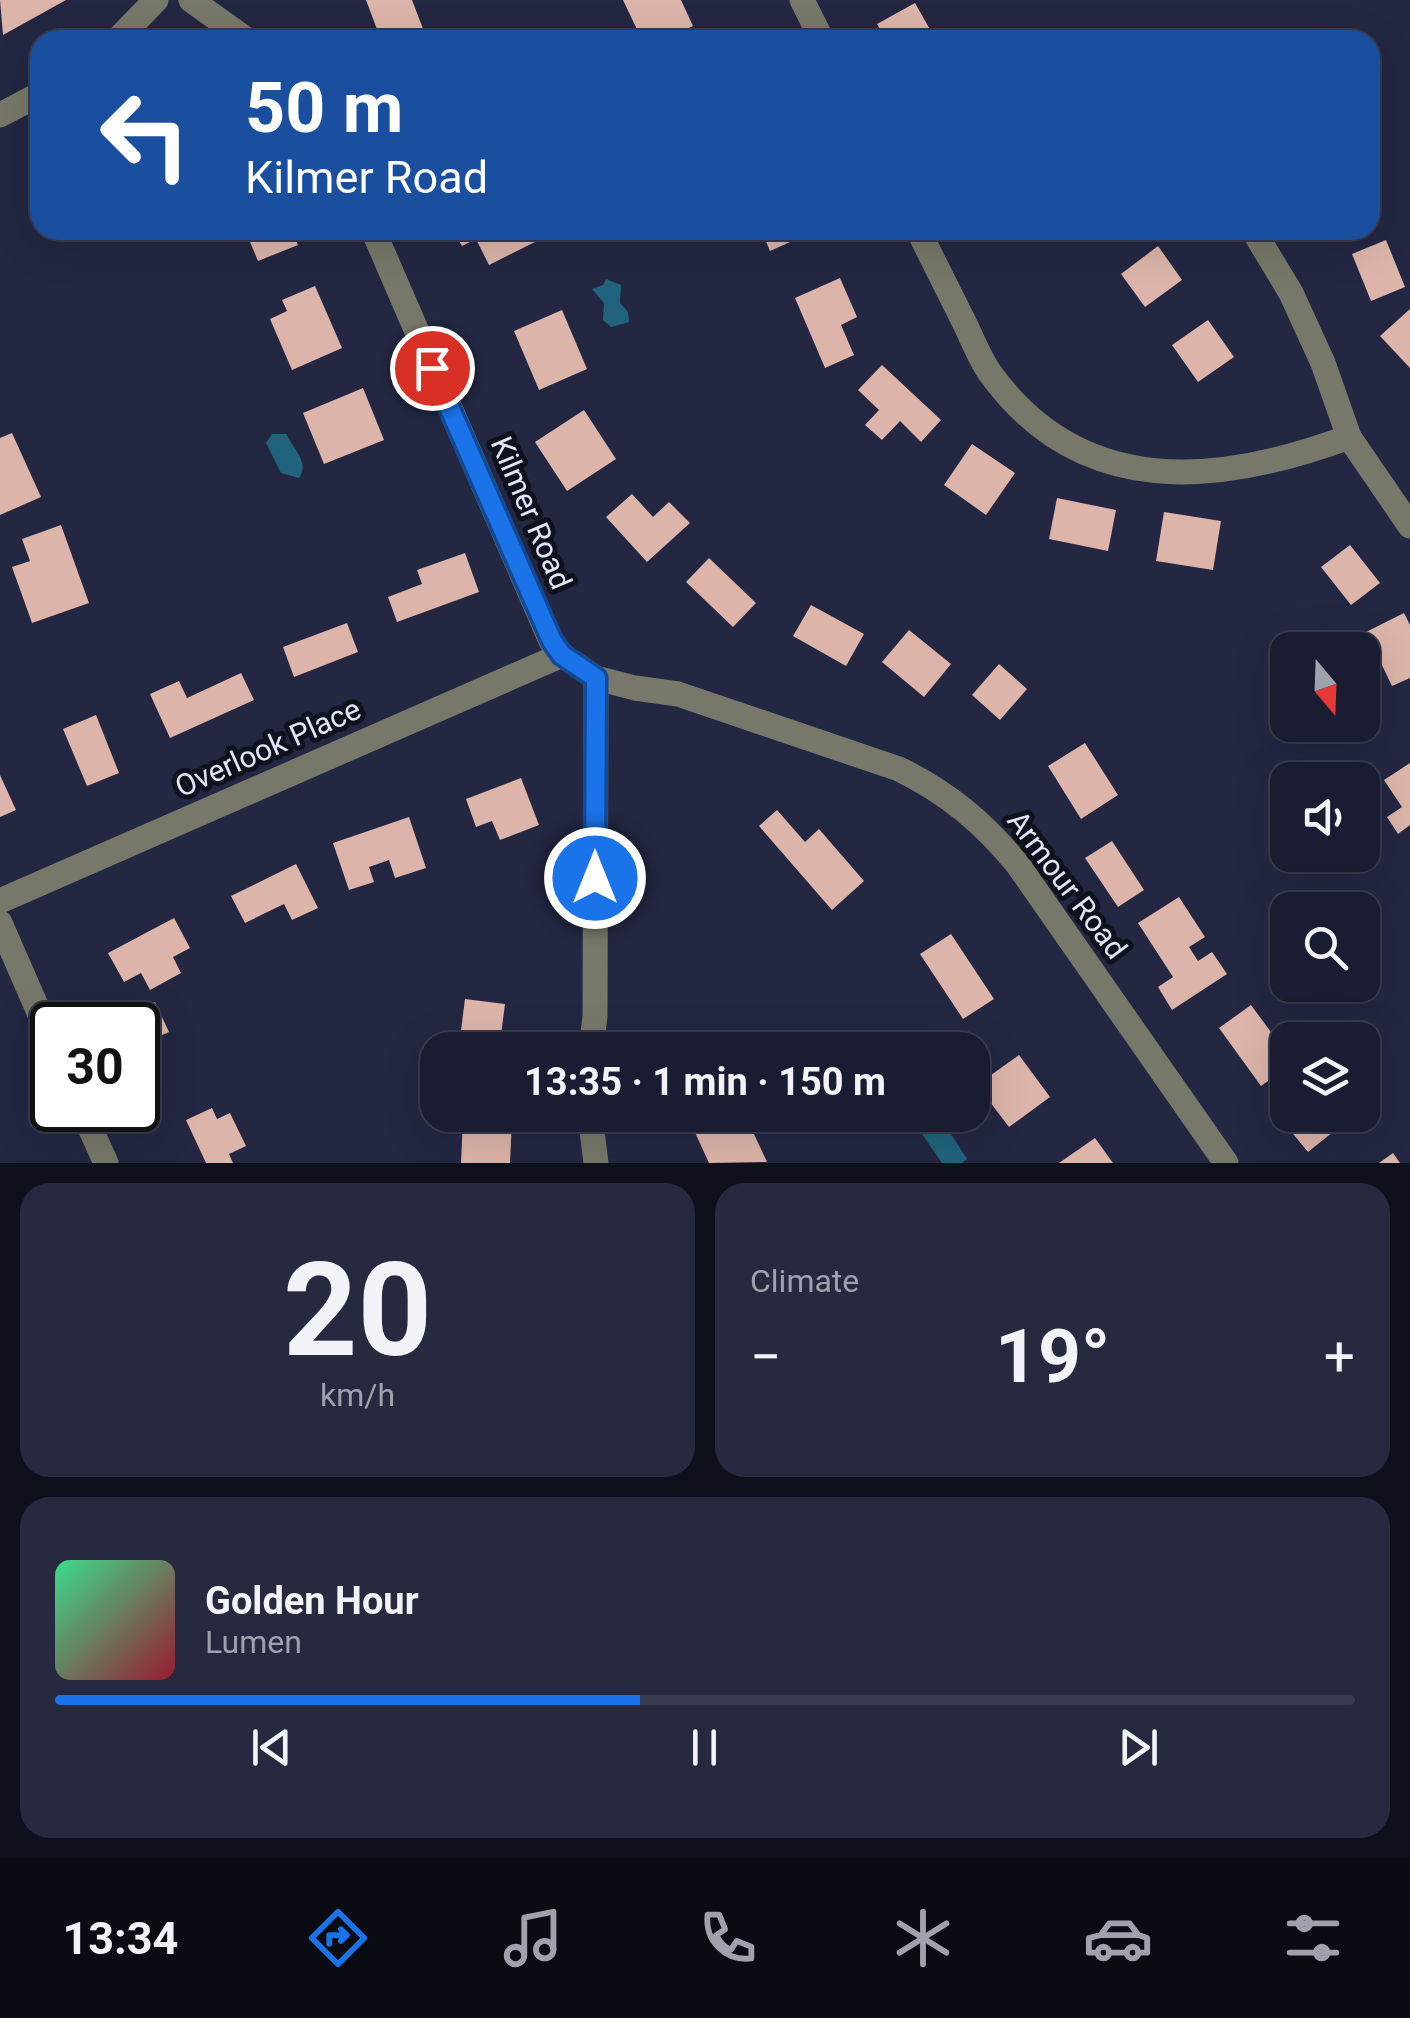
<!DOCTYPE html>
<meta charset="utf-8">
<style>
body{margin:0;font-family:Roboto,sans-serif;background:#272a3e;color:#f1f3f6;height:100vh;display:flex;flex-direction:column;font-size:38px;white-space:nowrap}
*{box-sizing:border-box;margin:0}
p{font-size:32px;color:#9fa2ac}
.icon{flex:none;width:55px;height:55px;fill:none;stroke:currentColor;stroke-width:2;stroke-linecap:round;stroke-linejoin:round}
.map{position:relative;height:1163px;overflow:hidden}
.details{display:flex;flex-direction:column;gap:20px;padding:20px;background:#0e101c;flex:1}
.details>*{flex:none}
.guide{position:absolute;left:30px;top:30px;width:1350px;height:210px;border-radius:30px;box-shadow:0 10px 40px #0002,0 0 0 2px #383b4d;background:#1a4fa0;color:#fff;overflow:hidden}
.needle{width:65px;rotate:161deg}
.fabs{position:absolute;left:1270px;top:632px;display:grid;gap:20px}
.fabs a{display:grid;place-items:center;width:110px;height:110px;border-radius:20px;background:#1a1d32;box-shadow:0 10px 40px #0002,0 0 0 2px #383b4d;font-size:50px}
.speed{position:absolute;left:30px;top:1002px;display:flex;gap:20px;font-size:50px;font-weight:700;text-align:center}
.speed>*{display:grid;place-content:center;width:130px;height:130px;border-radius:50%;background:#1a1d32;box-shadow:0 10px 40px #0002,0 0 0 2px #383b4d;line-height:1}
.speed .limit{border:5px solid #111;border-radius:15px;background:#fff;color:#111}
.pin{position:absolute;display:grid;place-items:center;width:85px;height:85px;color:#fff;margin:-42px;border:5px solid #fff;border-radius:50%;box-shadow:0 2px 10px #0007}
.me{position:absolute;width:110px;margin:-55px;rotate:0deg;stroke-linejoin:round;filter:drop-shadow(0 0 8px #0008)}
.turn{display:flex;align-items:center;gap:35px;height:210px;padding:0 50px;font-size:45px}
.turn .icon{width:130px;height:130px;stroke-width:2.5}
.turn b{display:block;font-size:70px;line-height:85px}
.big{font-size:75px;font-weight:700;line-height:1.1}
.details .widget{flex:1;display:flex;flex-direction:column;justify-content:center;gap:15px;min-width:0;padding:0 35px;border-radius:30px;background:#272a3e}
.details .dial{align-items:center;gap:0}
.dial b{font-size:130px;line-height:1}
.song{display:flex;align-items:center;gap:30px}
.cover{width:120px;height:120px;border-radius:15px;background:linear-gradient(135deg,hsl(150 70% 55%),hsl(350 70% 35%))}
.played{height:10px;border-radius:5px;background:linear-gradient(90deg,#1a73e8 45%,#383b4d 45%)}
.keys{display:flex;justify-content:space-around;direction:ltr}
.heat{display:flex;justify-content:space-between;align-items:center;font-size:55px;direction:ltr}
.details .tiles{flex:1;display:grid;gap:20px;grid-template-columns:1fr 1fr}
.widget:last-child{grid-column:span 2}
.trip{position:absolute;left:420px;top:1032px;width:570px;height:100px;border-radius:30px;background:#1a1d32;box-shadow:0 10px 40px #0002,0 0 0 2px #383b4d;font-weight:700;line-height:100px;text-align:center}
.dock{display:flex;height:160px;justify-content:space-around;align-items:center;background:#0a0c14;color:#9fa2ac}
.dock .icon{width:70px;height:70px}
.dock .on{color:#1a73e8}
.dock b{font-size:45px;color:#f1f3f6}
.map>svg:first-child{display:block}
.water{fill:#21637d}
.building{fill:#dcb4a9}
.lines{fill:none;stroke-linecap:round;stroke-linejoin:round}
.minor{stroke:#777869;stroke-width:25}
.route-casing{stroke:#114b97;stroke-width:25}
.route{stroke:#1a73e8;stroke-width:18}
.labels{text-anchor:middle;stroke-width:10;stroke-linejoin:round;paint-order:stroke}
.street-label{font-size:30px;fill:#e3e7f9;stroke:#0f111d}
</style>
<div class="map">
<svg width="1410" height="1163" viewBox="0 0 1410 1163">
<rect width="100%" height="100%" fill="#232742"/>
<g class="water">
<polygon points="606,279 621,285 620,303 628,312 629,322 611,327 603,320 604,303 592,289 603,285"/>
<path d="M272,434H286C294,449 310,464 299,478L281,473L266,443Z"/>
<polygon points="942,1120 967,1159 962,1163 942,1163 922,1134"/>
</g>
<g class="building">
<polygon points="0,0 66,0 3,35"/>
<polygon points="366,0 412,0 425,34 410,40 381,40"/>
<polygon points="623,0 681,0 693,26 663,40 642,40"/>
<polygon points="915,3 936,40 886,40 877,24"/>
<polygon points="245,230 292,230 298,245 258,261"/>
<polygon points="453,230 531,230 537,241 489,265 476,239 462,246"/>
<polygon points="761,230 807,230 808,234 770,251"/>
<polygon points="1386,240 1405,287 1371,301 1352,254"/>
<polygon points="1158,246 1182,280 1145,307 1121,274"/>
<polygon points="840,278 857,317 841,325 854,355 825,368 795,298"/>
<polygon points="315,286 342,348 292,370 270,319 287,311 282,300"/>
<polygon points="1410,309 1410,368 1380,336"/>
<polygon points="562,310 587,369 539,390 514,331"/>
<polygon points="1208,320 1234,357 1198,382 1172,345"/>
<polygon points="882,365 941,420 921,442 900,421 882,440 865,425 879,410 858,390"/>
<polygon points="363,388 384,440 324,464 303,413"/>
<polygon points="584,410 616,459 567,491 535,442"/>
<polygon points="12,433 41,497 0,515 0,438"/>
<polygon points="972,444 1015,473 986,515 944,485"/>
<polygon points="632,494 653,517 669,502 690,523 647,562 606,517"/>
<polygon points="1057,498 1116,510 1108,551 1049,539"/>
<polygon points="1164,512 1221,521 1213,570 1156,561"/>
<polygon points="61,525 89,603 32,623 12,567 30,561 22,539"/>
<polygon points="1350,545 1380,583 1351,605 1321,567"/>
<polygon points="465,553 479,592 397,622 388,597 422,584 417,570"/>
<polygon points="709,558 756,603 733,627 686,582"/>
<polygon points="811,605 864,634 846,666 793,636"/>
<polygon points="1404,613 1410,625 1410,678 1392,686 1366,632"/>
<polygon points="347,623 358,652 294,677 283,647"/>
<polygon points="909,630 951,664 924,697 882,662"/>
<polygon points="999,664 1027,689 1000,720 972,695"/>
<polygon points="241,673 254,700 170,738 150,694 179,681 187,698"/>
<polygon points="96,715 119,773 87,786 63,729"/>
<polygon points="1085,743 1118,795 1081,819 1048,766"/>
<polygon points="1410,763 1410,825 1398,834 1387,817 1402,807 1384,780"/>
<polygon points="0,775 16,810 0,817"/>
<polygon points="521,778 539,825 500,840 492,821 476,827 466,799"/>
<polygon points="777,810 805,842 819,829 864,881 832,910 759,826"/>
<polygon points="409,817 426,868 395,878 389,860 369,867 374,882 349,890 333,843"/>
<polygon points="1112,841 1144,890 1118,907 1085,858"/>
<polygon points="296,864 318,908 292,920 284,904 245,923 231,896"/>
<polygon points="1179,897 1205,937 1189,947 1198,961 1212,952 1227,974 1172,1010 1158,987 1173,977 1138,923"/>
<polygon points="174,918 190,948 173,957 181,973 150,990 141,973 124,982 108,953"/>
<polygon points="951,934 994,999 963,1019 920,954"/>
<polygon points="465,999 505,1004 500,1043 460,1038"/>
<polygon points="155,1002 169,1032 144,1043 130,1014"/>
<polygon points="1251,1005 1288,1055 1288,1067 1261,1086 1219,1028"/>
<polygon points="1019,1055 1050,1097 1009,1127 977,1085"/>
<polygon points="1288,1094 1288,1115 1328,1115 1338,1128 1308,1152 1271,1107"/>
<polygon points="212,1108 217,1119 230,1113 246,1146 229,1154 233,1163 206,1163 186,1120"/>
<polygon points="687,1115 745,1115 767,1162 709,1163"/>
<polygon points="463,1118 512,1119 510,1163 461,1163"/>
<polygon points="1095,1138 1113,1163 1059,1163"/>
<polygon points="1393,1153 1400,1163 1379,1163"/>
</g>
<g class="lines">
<g class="minor">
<polyline points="191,0 247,40"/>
<polyline points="802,0 822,40"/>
<polyline points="117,40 156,0"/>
<polyline points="0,115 40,94"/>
<path d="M373,230L551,641L562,655L596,678L635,688L678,694L899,769C948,793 984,823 1018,865L1226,1163"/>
<path d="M918,230C934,262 950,294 966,326C973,341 980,359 990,373C1081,500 1219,485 1349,437"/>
<polyline points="1253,230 1291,293 1323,363 1349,437 1410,526"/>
<polyline points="0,901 562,655"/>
<polyline points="0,923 52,1042"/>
<polyline points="591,1050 595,1016 596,678"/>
<polyline points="82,1110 106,1163"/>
<polyline points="590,1115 596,1163"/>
</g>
</g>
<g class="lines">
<g class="route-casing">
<polyline id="route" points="432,368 552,641 562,655 596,678 595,878"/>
</g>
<use href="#route" class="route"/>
</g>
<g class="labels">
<g class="street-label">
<text transform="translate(531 513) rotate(67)" y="10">Kilmer Road</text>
<text transform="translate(268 748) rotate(-24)" y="10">Overlook Place</text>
<text transform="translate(1067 885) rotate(53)" y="10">Armour Road</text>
</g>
</g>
</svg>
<div class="fabs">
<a><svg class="needle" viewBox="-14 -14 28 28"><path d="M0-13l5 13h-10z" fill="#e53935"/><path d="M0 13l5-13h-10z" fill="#9fa2ac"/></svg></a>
<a><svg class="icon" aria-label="sound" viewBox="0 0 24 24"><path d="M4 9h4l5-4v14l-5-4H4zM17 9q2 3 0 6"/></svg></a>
<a><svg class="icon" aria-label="search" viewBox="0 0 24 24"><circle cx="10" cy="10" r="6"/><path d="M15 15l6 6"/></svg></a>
<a><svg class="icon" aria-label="layers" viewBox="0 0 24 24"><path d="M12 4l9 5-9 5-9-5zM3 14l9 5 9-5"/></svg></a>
</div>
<div class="speed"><div class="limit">30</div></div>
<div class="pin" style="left:432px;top:368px;background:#d93025"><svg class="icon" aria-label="arrive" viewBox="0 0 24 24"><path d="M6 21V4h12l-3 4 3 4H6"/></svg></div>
<svg class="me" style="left:595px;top:878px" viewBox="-20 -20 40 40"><circle r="17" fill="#1a73e8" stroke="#fff" stroke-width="3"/><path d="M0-11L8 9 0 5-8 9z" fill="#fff"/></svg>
<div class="trip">13:35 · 1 min · 150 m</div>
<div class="guide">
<div class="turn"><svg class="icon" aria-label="left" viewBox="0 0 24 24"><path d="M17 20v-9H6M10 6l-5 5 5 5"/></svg><div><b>50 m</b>Kilmer Road</div></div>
</div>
</div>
<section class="details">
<div class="tiles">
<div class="widget dial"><b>20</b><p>km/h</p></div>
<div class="widget"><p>Climate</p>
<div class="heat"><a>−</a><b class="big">19°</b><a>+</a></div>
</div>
<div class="widget">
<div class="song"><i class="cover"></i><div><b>Golden Hour</b><p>Lumen</p></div></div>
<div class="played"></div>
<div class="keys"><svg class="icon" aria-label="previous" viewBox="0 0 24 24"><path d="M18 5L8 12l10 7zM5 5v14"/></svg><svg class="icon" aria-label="pause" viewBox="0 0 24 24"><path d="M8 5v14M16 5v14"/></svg><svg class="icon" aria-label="next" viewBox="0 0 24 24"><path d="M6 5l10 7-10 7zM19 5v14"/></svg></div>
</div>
</div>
</section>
<nav class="dock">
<b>13:34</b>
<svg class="icon on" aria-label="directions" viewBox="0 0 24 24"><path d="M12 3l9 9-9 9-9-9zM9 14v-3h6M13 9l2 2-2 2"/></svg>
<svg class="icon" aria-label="music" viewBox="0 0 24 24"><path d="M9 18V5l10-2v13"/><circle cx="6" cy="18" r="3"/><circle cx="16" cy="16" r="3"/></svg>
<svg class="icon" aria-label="phone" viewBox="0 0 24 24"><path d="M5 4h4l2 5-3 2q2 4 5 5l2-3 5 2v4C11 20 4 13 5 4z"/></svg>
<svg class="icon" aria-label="climate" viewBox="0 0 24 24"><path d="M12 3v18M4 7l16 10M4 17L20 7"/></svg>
<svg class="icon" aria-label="car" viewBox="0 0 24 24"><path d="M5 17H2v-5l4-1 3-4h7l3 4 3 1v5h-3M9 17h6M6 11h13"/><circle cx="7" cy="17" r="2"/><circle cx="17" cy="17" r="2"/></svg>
<svg class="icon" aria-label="filters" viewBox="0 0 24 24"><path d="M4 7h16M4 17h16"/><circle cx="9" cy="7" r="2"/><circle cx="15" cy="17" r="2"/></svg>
</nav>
